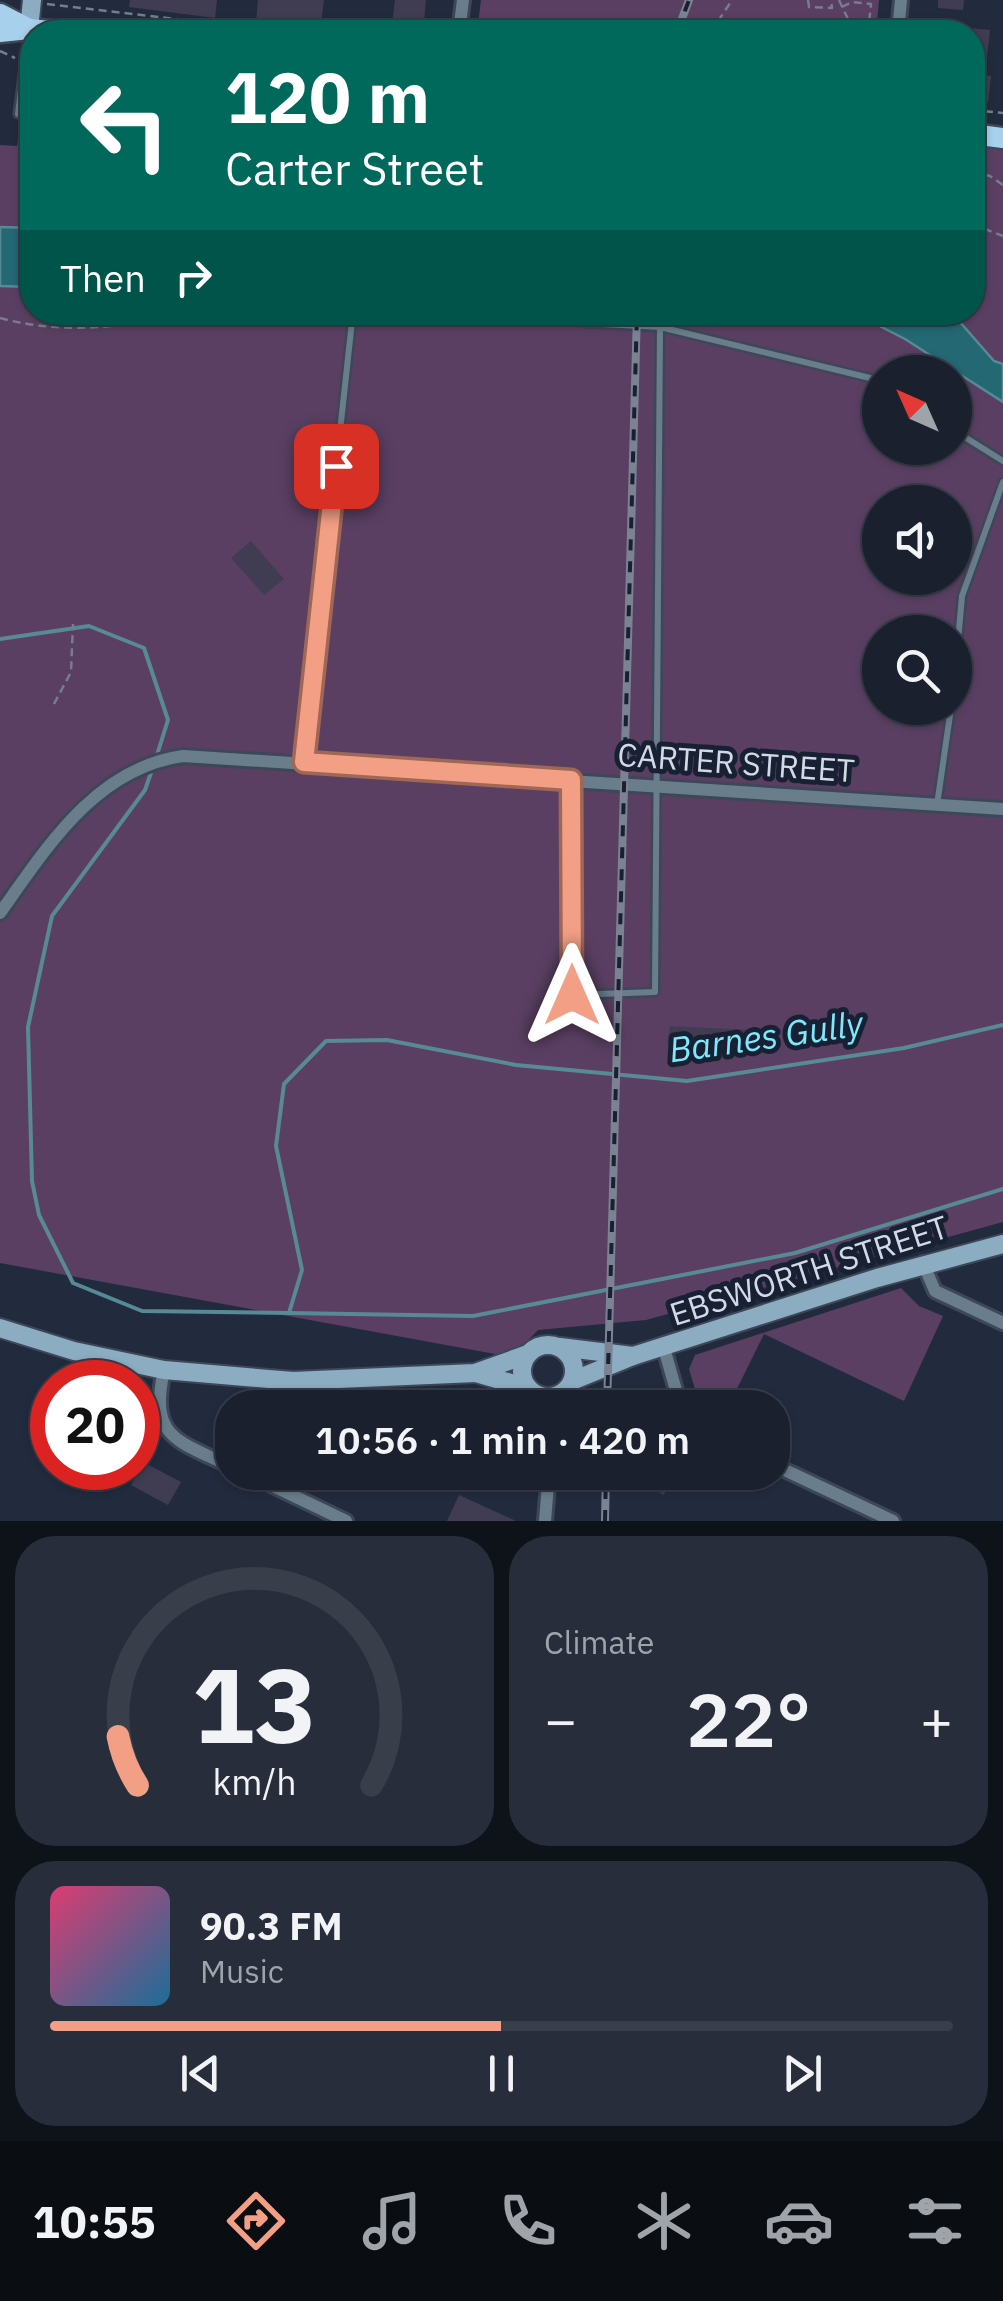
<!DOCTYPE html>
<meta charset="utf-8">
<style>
body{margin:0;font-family:"IBM Plex Sans",sans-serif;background:#272d3a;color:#f1f3f6;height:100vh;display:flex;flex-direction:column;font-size:38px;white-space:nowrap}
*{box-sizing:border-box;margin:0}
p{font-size:32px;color:#9fa3aa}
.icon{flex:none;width:55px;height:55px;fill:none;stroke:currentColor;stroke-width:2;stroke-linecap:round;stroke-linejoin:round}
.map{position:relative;height:1521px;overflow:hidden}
.sheet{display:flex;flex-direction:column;gap:15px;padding:15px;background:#0e1219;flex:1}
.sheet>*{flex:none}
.guide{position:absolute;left:20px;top:20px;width:965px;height:305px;border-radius:40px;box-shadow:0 2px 8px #0004,0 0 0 2px #383e4a;background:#00695c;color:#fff;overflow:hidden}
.needle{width:65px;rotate:315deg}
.tools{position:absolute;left:862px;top:355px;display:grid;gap:20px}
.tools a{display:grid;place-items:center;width:110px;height:110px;border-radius:50%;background:#1a202e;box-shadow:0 2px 8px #0004,0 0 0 2px #383e4a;font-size:50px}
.speed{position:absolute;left:30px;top:1360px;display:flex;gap:20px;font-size:50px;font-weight:700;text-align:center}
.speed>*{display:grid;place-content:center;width:130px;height:130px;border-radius:50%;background:#1a202e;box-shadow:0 2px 8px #0004,0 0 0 2px #383e4a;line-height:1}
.speed .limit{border:15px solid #d22;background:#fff;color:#111}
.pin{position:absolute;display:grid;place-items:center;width:85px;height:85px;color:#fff;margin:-42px;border-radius:20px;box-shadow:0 5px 15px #0006}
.me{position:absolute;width:110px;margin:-55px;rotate:0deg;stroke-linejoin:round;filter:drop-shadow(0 0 8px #0008)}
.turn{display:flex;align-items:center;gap:35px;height:210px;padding:0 40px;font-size:45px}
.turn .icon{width:130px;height:130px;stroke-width:2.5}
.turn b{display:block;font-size:70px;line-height:85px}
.then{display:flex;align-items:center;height:95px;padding:0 40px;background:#0003;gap:20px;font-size:38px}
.big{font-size:75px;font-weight:600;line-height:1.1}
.sheet .widget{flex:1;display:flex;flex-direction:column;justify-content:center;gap:15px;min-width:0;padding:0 35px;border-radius:40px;background:#272d3a}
.sheet .dial{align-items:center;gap:0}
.dial svg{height:260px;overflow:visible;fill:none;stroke:#383e4a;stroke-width:7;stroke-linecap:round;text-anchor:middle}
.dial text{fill:#f1f3f6;stroke:none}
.song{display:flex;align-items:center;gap:30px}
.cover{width:120px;height:120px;border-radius:15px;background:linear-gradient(135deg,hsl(340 70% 55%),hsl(200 70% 35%))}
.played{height:10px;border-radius:5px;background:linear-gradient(90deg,#f39f85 50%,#383e4a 50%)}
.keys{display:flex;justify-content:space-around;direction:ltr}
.heat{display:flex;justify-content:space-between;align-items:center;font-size:55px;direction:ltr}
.sheet .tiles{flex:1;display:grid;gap:15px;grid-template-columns:1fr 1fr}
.widget:last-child{grid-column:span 2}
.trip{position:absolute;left:215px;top:1390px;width:575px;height:100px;border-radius:40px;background:#1a202e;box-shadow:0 2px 8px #0004,0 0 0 2px #383e4a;font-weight:600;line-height:100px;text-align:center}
.dock{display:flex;height:160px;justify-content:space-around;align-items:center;background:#0a0d12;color:#9fa3aa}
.dock .icon{width:70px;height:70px}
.dock .active{color:#f39f85}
.dock b{font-size:45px;color:#f1f3f6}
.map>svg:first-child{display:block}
.green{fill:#5a3f62;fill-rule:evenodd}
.water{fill:#236873;stroke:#588a96;stroke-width:2.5}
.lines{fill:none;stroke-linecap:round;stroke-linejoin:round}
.stream{stroke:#588a96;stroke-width:4}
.building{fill:#403d53}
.lane-casing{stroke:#3e4759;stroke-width:11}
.street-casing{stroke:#3e4759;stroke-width:18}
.secondary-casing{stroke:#3e4759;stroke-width:22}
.primary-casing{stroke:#3e4759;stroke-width:25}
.path{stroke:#767e8d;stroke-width:2.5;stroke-dasharray:8 5;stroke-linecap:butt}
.lane{stroke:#697d8b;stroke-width:6}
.street{stroke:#697d8b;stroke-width:12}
.secondary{stroke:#8cacc2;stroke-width:18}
.primary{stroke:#a7d0ec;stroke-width:20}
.rail-casing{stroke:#7b8392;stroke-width:8}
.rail{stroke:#182133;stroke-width:4;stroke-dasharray:11;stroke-linecap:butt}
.route-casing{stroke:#9e6756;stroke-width:25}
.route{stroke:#f39f85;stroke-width:18}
.labels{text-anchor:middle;stroke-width:10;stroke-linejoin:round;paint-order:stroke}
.street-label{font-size:32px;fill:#d3dae6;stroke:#182133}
.water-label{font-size:35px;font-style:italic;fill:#81e7fb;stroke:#182133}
</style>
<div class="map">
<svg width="1003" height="1521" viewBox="0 0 1003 1521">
<rect width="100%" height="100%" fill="#222b3e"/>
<g class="green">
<polygon points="481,0 879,0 876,32 477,32"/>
<polygon points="32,40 32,228 0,227 0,145 17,146"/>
<polygon points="973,146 1003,150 1003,364 994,361 952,313 972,312"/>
<path d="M0,286L32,287V312L854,313L905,339L1003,402V1222L646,1320L538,1330L512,1357L0,1263ZM880,372H955V448H880ZM880,502H955V578H880ZM880,632H955V708H880Z"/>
<polygon points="901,1288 919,1306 943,1316 904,1401 764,1334 728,1407 706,1407 699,1403 689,1369 695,1355"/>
</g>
<g class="water">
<polygon points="0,227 32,228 32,287 0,286"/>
<polygon points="854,313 952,313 994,361 1003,364 1003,402 905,339"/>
</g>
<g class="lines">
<g class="stream">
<polyline points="0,639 89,626 144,648 168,720 156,758"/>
<polyline points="153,767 145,790 52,916 28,1027 32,1181 39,1215 73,1283 142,1311 289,1313 302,1270 276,1146 284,1084 326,1041 387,1040 516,1065 687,1081 904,1048 1003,1025"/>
<polyline points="289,1313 473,1316 795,1253 1003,1189"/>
</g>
</g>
<g class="building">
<polygon points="130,0 217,0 215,18 129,7"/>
<polygon points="258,0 324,0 320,30 256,22"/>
<polygon points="395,0 426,0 423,32 391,32"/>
<polygon points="938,0 964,0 963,10 938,8"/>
<polygon points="959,27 990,30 985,75 991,76 988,103 972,101 972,32 958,32"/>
<polygon points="251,541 284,579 264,595 231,558"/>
<polygon points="670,1026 751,1030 749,1048 667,1044"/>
<polygon points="143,1462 181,1482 168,1505 131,1485"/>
<polygon points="647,1472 674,1472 664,1495 642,1484"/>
<polygon points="459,1495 516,1521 447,1521"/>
</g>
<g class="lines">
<g class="lane-casing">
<g id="lane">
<polyline points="18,114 28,35"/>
<polyline points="540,312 583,323 660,327 870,378 880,384"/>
<polyline points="955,431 1003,461"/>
<polyline points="955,675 962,596 1003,482"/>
<polyline points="304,762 353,312"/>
<polyline points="571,780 572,995 655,992 660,327"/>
<polyline points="937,805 951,708"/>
</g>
</g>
<g class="street-casing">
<g id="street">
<polyline points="459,32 463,0"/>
<polyline points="898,32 901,0"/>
<path d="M0,913C47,847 96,768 183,756L1003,809"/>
<polyline points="923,1263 935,1291 1003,1323"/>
<polyline points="664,1348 681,1408"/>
<path d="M164,1370C149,1438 176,1440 232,1467"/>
<polyline points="532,1392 539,1408"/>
<polyline points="559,1408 567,1389"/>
<polyline points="772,1464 893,1521"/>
<polyline points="244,1472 346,1521"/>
<polyline points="545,1521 549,1472"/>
</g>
</g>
<g class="secondary-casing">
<g id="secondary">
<polyline points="29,29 32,0"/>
<polyline points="0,1328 74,1351 164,1370 293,1381 475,1373 528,1354"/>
<circle cx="548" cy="1371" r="26"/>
<polyline points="560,1347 633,1356"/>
<polyline points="476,1373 528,1388"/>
<polyline points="572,1381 633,1356 877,1278 1003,1244"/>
</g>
</g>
<g class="primary-casing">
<g id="primary">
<polyline points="0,14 29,29"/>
<polyline points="0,32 29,29 62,32"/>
<polyline points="972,134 1003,138"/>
</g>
</g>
<g class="path">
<polyline points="808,0 809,7 832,8 831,0"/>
<polyline points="839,0 854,32"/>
<polyline points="47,4 288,32"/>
<polyline points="842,7 852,2 871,4 868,32"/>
<polyline points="711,32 732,0"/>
<polyline points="0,51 15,58"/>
<polyline points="972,110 1003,113"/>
<polyline points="972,172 990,176 1003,185"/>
<polyline points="972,224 1003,236"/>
<path d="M0,318C66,336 131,326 197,312"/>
<polyline points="54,704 71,672 73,624"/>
</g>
<use href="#lane" class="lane"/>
<use href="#street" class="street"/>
<use href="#secondary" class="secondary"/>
<use href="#primary" class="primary"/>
<g class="rail-casing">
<g id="rail">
<polyline points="677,32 689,0"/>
<polyline points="607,1408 637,312"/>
<polyline points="605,1521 606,1472"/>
</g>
</g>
<use href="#rail" class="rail"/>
</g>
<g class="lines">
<g class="route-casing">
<polyline id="route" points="336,466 304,762 571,780 572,995"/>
</g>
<use href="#route" class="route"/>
</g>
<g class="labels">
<g class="street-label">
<text transform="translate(736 763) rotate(4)" y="11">CARTER STREET</text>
<text transform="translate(809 1271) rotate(-18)" y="11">EBSWORTH STREET</text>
</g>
<g class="water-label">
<text transform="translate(766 1037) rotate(-8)" y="12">Barnes Gully</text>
</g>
</g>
</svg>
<div class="tools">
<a><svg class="needle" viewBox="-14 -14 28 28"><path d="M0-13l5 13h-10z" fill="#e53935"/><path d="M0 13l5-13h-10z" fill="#9fa3aa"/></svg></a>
<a><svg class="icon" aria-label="sound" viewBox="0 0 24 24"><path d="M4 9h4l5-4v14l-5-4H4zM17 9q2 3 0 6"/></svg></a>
<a><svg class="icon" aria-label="search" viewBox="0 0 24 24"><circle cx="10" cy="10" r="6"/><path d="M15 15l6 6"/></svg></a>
</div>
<div class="speed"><div class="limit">20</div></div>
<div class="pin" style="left:336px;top:466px;background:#d93025"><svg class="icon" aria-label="arrive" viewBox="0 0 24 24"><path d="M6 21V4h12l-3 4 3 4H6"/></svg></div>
<svg class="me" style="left:572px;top:995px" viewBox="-20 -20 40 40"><path d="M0-17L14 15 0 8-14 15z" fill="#f39f85" stroke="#fff" stroke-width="4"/></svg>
<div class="trip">10:56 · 1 min · 420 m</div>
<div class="guide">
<div class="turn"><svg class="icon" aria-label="left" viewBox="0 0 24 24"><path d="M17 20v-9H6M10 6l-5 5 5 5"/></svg><div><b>120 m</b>Carter Street</div></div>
<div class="then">Then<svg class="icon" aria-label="right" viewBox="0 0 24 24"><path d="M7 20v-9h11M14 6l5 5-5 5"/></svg></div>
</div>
</div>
<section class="sheet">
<div class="tiles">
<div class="widget dial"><svg viewBox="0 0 100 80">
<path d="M14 69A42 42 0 1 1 86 69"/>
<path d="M14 69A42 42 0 0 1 8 54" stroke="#f39f85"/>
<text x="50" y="56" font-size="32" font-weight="700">13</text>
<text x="50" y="72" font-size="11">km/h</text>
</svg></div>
<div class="widget"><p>Climate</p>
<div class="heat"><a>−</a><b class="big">22°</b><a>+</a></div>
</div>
<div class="widget">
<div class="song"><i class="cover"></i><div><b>90.3 FM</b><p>Music</p></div></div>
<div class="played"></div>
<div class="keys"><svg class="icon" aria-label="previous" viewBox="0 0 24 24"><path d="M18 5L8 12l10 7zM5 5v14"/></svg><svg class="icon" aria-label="pause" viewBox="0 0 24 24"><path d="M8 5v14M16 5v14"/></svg><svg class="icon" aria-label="next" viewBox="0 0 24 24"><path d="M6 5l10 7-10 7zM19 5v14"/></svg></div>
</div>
</div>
</section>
<nav class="dock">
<b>10:55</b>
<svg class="icon active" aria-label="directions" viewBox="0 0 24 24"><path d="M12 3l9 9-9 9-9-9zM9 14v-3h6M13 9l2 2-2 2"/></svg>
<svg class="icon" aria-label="music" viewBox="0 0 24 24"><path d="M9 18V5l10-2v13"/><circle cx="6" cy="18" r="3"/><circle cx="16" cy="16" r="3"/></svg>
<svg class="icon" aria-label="phone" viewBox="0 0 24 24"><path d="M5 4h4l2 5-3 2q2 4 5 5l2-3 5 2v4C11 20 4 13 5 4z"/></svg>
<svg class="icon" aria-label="climate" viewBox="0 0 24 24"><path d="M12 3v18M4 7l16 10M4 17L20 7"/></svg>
<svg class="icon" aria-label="car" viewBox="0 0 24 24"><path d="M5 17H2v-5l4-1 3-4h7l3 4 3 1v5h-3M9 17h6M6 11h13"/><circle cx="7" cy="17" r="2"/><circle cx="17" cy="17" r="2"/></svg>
<svg class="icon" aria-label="filters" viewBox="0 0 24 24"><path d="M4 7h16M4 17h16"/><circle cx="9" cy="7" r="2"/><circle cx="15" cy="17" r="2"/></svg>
</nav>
